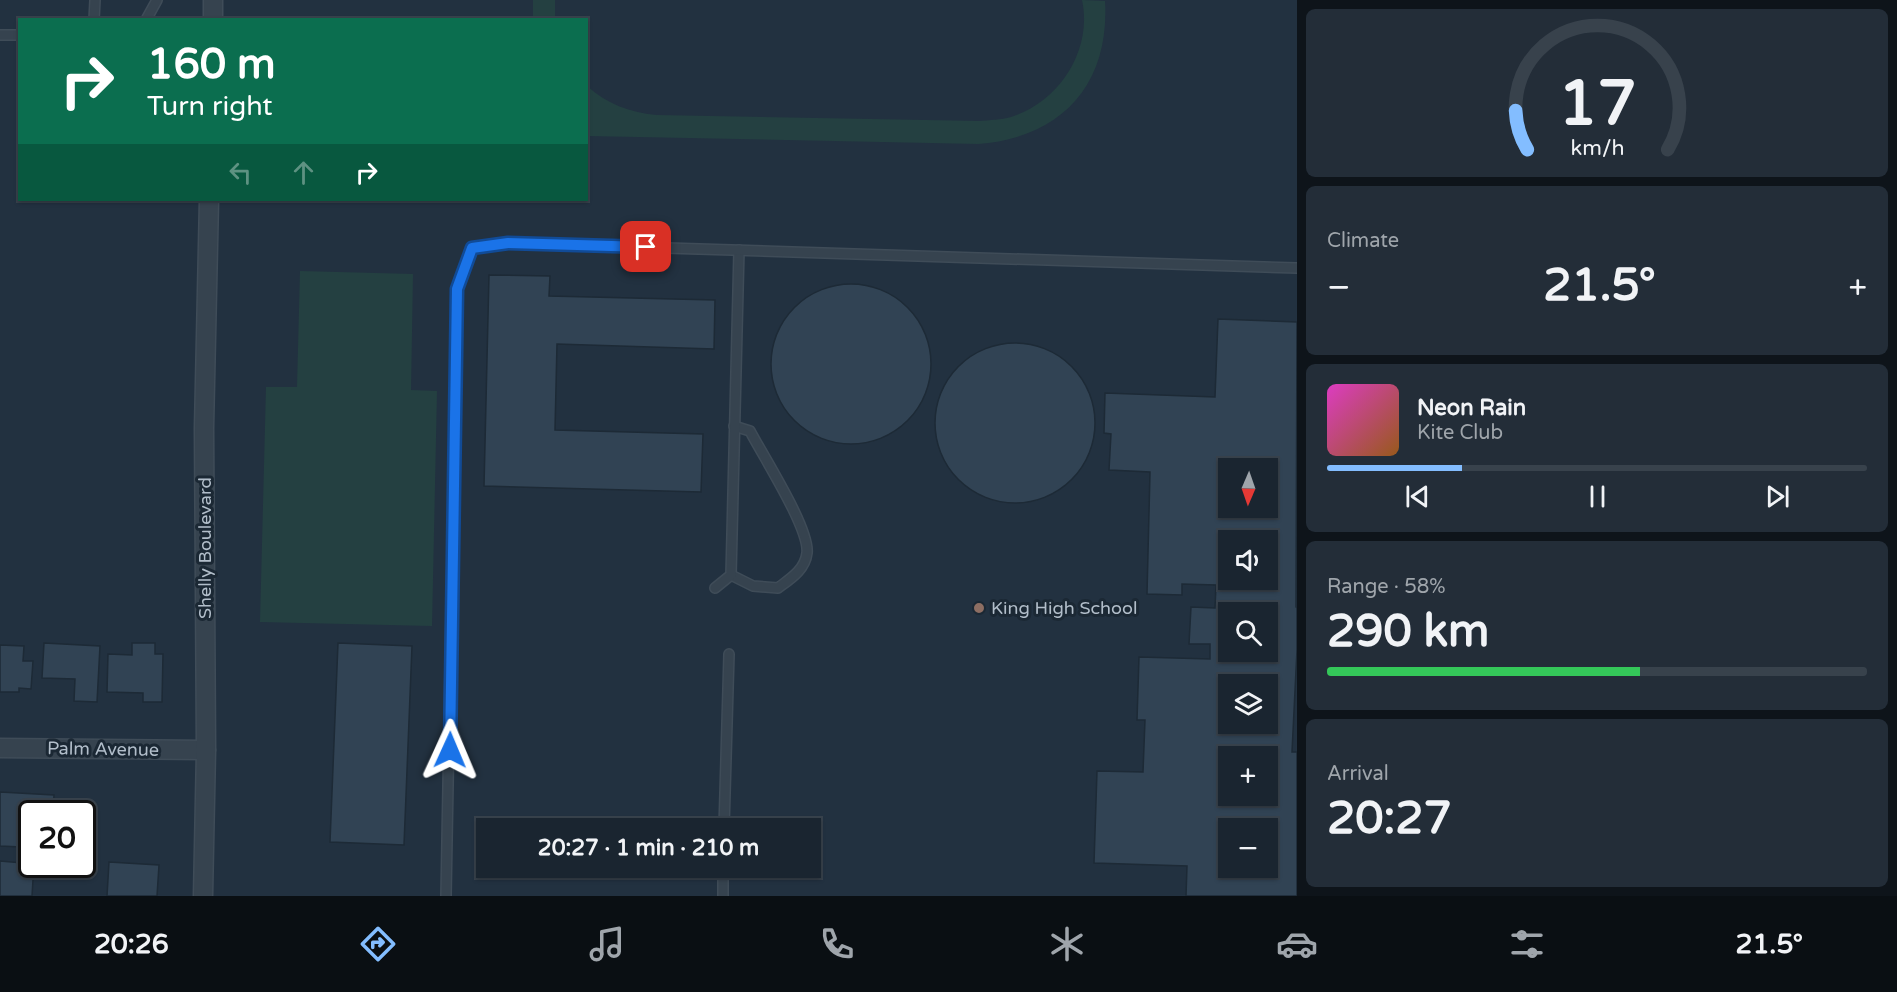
<!DOCTYPE html>
<meta charset="utf-8">
<style>
body{margin:0;font-family:"Varela Round",sans-serif;background:#232d38;color:#f1f3f6;height:100vh;display:flex;flex-direction:column;font-size:22px;white-space:nowrap}
*{box-sizing:border-box;margin:0}
p{font-size:20px;color:#9fa5ab}
.icon{flex:none;width:33px;height:33px;fill:none;stroke:currentColor;stroke-width:2;stroke-linecap:round;stroke-linejoin:round}
.map{position:relative;flex:1;overflow:hidden}
.drawer{display:flex;flex-direction:column;gap:9px;padding:9px;background:#0e141a;width:600px}
.drawer>*{flex:none}
.top-card{position:absolute;left:18px;top:18px;width:570px;height:183px;border-radius:0px;box-shadow:0 2px 4px #0004,0 0 0 2px #38424c;background:#0b6e4f;color:#fff;overflow:hidden}
.needle{width:39px;rotate:182deg}
.buttons{position:absolute;left:1218px;top:458px;display:grid;gap:12px}
.buttons a{display:grid;place-items:center;width:60px;height:60px;border-radius:0px;background:#1a2530;box-shadow:0 2px 4px #0004,0 0 0 2px #38424c;font-size:30px}
.speed{position:absolute;left:18px;top:800px;display:flex;gap:12px;font-size:30px;font-weight:700;text-align:center}
.speed>*{display:grid;place-content:center;width:78px;height:78px;border-radius:50%;background:#1a2530;box-shadow:0 2px 4px #0004,0 0 0 2px #38424c;line-height:1}
.speed .limit{border:3px solid #111;border-radius:9px;background:#fff;color:#111}
.pin{position:absolute;display:grid;place-items:center;width:51px;height:51px;color:#fff;margin:-26px;border-radius:12px;box-shadow:0 3px 9px #0006}
.me{position:absolute;width:66px;margin:-33px;rotate:1deg;stroke-linejoin:round;filter:drop-shadow(0 0 4px #0008)}
.turn{display:flex;align-items:center;gap:21px;height:126px;padding:0 30px;font-size:27px}
.turn .icon{width:78px;height:78px;stroke-width:2.5}
.turn b{display:block;font-size:42px;line-height:51px}
.lanes{display:flex;align-items:center;height:57px;padding:0 30px;background:#0003;justify-content:center;gap:30px;direction:ltr}
.lanes .off{opacity:.35}
.big{font-size:45px;font-weight:700;line-height:1.1}
.drawer .tile{flex:1;display:flex;flex-direction:column;justify-content:center;gap:9px;min-width:0;padding:0 21px;border-radius:9px;background:#232d38}
.drawer .dial{align-items:center;gap:0}
.dial svg{height:156px;overflow:visible;fill:none;stroke:#38424c;stroke-width:7;stroke-linecap:round;text-anchor:middle}
.dial text{fill:#f1f3f6;stroke:none}
.song{display:flex;align-items:center;gap:18px}
.cover{width:72px;height:72px;border-radius:9px;background:linear-gradient(135deg,hsl(310 70% 55%),hsl(30 70% 35%))}
.played{height:6px;border-radius:3px;background:linear-gradient(90deg,#83bdff 25%,#38424c 25%)}
.keys{display:flex;justify-content:space-around;direction:ltr}
.heat{display:flex;justify-content:space-between;align-items:center;font-size:33px;direction:ltr}
.charge{height:9px;border-radius:4px;background:linear-gradient(90deg,#34c759 58%,#38424c 0)}
.trip{position:absolute;left:476px;top:818px;width:345px;height:60px;border-radius:0px;background:#1a2530;box-shadow:0 2px 4px #0004,0 0 0 2px #38424c;font-weight:700;line-height:60px;text-align:center}
.menu{display:flex;height:96px;justify-content:space-around;align-items:center;background:#0a0f13;color:#9fa5ab}
.menu .icon{width:42px;height:42px}
.menu .selected{color:#83bdff}
.menu b{font-size:27px;color:#f1f3f6}
main{display:flex;flex:1;min-height:0}
.map>svg:first-child{display:block}
.green{fill:#244041}
.building{fill:#314354;stroke:#1d2a36;stroke-width:1.5;fill-rule:evenodd}
.lines{fill:none;stroke-linecap:round;stroke-linejoin:round}
.lane-casing{stroke:#3f4c58;stroke-width:12}
.street-casing{stroke:#3f4c58;stroke-width:21}
.lane{stroke:#36434f;stroke-width:9}
.street{stroke:#36434f;stroke-width:18}
.route-casing{stroke:#114b97;stroke-width:15}
.route{stroke:#1a73e8;stroke-width:10}
.education-dot{fill:#8d6e63;stroke:#1b2834;stroke-width:2}
.labels{text-anchor:middle;stroke-width:6;stroke-linejoin:round;paint-order:stroke}
.street-label{font-size:18px;fill:#b2beca;stroke:#1b2834}
.poi-label{font-size:18px;fill:#b2beca;stroke:#1b2834;text-anchor:start}
</style>
<main>
<div class="map">
<svg width="1297" height="896" viewBox="0 0 1297 896">
<rect width="100%" height="100%" fill="#223140"/>
<g class="green">
<rect x="533" y="0" width="22" height="19"/>
<path d="M1082,0L1105,1C1110,85 1061,138 978,144L587,136V86C607,104 629,112 656,115L979,121C990,120 1001,120 1011,117C1059,102 1093,50 1082,0Z"/>
<polygon points="300,271 413,274 411,390 437,391 432,626 260,622 266,387 297,387"/>
</g>
<g class="building">
<polygon points="489,275 550,276 549,296 715,300 714,349 557,344 555,430 703,434 701,492 484,486"/>
<circle cx="851" cy="364" r="80"/>
<path d="M1218,319L1297,322L1296,607L1297,608V650L1292,752H1297V896H1186L1187,866L1094,863L1097,771L1143,772L1145,720H1137L1139,657L1210,659V644H1189L1191,607L1215,608L1216,585L1182,584V595L1147,594L1150,472L1109,470L1111,434L1104,433L1105,393L1215,397ZM1228,468H1268V507H1228ZM1228,540H1268V579H1228ZM1228,612H1268V651H1228ZM1228,684H1268V723H1228ZM1228,756H1268V795H1228ZM1228,828H1268V867H1228Z"/>
<circle cx="1015" cy="423" r="80"/>
<polygon points="44,643 100,646 97,702 74,701 75,679 42,678"/>
<polygon points="132,643 155,643 155,654 163,654 162,702 143,702 143,693 107,692 108,654 132,655"/>
<polygon points="338,643 412,646 404,845 330,842"/>
<polygon points="0,645 24,646 23,661 33,661 31,689 19,688 19,692 0,692"/>
<polygon points="0,792 54,795 53,813 32,813 32,817 22,817 21,847 0,846"/>
<polygon points="0,861 34,864 32,896 0,896"/>
<polygon points="109,862 159,865 157,896 107,896"/>
</g>
<g class="lines">
<g class="lane-casing">
<g id="lane">
<polyline points="94,20 95,0"/>
<polyline points="146,20 157,0"/>
<polyline points="0,35 20,35"/>
<path d="M731,575L753,586L778,588C790,579 805,570 807,553C810,529 763,456 750,431L734,426"/>
<polyline points="715,588 731,575 739,250"/>
<polyline points="724,828 729,654"/>
<polyline points="446,896 457,289 472,248 508,243 1297,268"/>
<polyline points="723,896 723,867"/>
</g>
</g>
<g class="street-casing">
<g id="street">
<polyline points="213,20 213,0"/>
<polyline points="0,748 206,750"/>
<polyline points="203,896 206,750 204,428 209,200"/>
</g>
</g>
<use href="#lane" class="lane"/>
<use href="#street" class="street"/>
</g>
<g class="lines">
<g class="route-casing">
<polyline id="route" points="450,750 457,289 472,248 508,243 646,247"/>
</g>
<use href="#route" class="route"/>
</g>
<circle class="education-dot" cx="979" cy="608" r="6"/>
<g class="labels">
<g class="street-label">
<text transform="translate(205 548) rotate(-90)" y="6">Shelly Boulevard</text>
<text transform="translate(103 749) rotate(1)" y="6">Palm Avenue</text>
</g>
<g class="poi-label">
<text x="991" y="614">King High School</text>
</g>
</g>
</svg>
<div class="buttons">
<a><svg class="needle" viewBox="-14 -14 28 28"><path d="M0-13l5 13h-10z" fill="#e53935"/><path d="M0 13l5-13h-10z" fill="#9fa5ab"/></svg></a>
<a><svg class="icon" aria-label="sound" viewBox="0 0 24 24"><path d="M4 9h4l5-4v14l-5-4H4zM17 9q2 3 0 6"/></svg></a>
<a><svg class="icon" aria-label="search" viewBox="0 0 24 24"><circle cx="10" cy="10" r="6"/><path d="M15 15l6 6"/></svg></a>
<a><svg class="icon" aria-label="layers" viewBox="0 0 24 24"><path d="M12 4l9 5-9 5-9-5zM3 14l9 5 9-5"/></svg></a>
<a>+</a>
<a>−</a>
</div>
<div class="speed"><div class="limit">20</div></div>
<div class="pin" style="left:646px;top:247px;background:#d93025"><svg class="icon" aria-label="arrive" viewBox="0 0 24 24"><path d="M6 21V4h12l-3 4 3 4H6"/></svg></div>
<svg class="me" style="left:450px;top:750px" viewBox="-20 -20 40 40"><path d="M0-17L14 15 0 8-14 15z" fill="#1a73e8" stroke="#fff" stroke-width="4"/></svg>
<div class="trip">20:27 · 1 min · 210 m</div>
<div class="top-card">
<div class="turn"><svg class="icon" aria-label="right" viewBox="0 0 24 24"><path d="M7 20v-9h11M14 6l5 5-5 5"/></svg><div><b>160 m</b>Turn right</div></div>
<div class="lanes"><svg class="icon off" aria-label="left" viewBox="0 0 24 24"><path d="M17 20v-9H6M10 6l-5 5 5 5"/></svg><svg class="icon off" aria-label="ahead" viewBox="0 0 24 24"><path d="M12 20V5M6 11l6-6 6 6"/></svg><svg class="icon" aria-label="right" viewBox="0 0 24 24"><path d="M7 20v-9h11M14 6l5 5-5 5"/></svg></div>
</div>
</div>
<section class="drawer">
<div class="tile dial"><svg viewBox="0 0 100 80">
<path d="M14 69A42 42 0 1 1 86 69"/>
<path d="M14 69A42 42 0 0 1 8 49" stroke="#83bdff"/>
<text x="50" y="56" font-size="32" font-weight="700">17</text>
<text x="50" y="72" font-size="11">km/h</text>
</svg></div>
<div class="tile"><p>Climate</p>
<div class="heat"><a>−</a><b class="big">21.5°</b><a>+</a></div>
</div>
<div class="tile">
<div class="song"><i class="cover"></i><div><b>Neon Rain</b><p>Kite Club</p></div></div>
<div class="played"></div>
<div class="keys"><svg class="icon" aria-label="previous" viewBox="0 0 24 24"><path d="M18 5L8 12l10 7zM5 5v14"/></svg><svg class="icon" aria-label="pause" viewBox="0 0 24 24"><path d="M8 5v14M16 5v14"/></svg><svg class="icon" aria-label="next" viewBox="0 0 24 24"><path d="M6 5l10 7-10 7zM19 5v14"/></svg></div>
</div>
<div class="tile"><p>Range · 58%</p><b class="big">290 km</b><div class="charge"></div></div>
<div class="tile"><p>Arrival</p><b class="big">20:27</b></div>
</section>
</main>
<nav class="menu">
<b>20:26</b>
<svg class="icon selected" aria-label="directions" viewBox="0 0 24 24"><path d="M12 3l9 9-9 9-9-9zM9 14v-3h6M13 9l2 2-2 2"/></svg>
<svg class="icon" aria-label="music" viewBox="0 0 24 24"><path d="M9 18V5l10-2v13"/><circle cx="6" cy="18" r="3"/><circle cx="16" cy="16" r="3"/></svg>
<svg class="icon" aria-label="phone" viewBox="0 0 24 24"><path d="M5 4h4l2 5-3 2q2 4 5 5l2-3 5 2v4C11 20 4 13 5 4z"/></svg>
<svg class="icon" aria-label="climate" viewBox="0 0 24 24"><path d="M12 3v18M4 7l16 10M4 17L20 7"/></svg>
<svg class="icon" aria-label="car" viewBox="0 0 24 24"><path d="M5 17H2v-5l4-1 3-4h7l3 4 3 1v5h-3M9 17h6M6 11h13"/><circle cx="7" cy="17" r="2"/><circle cx="17" cy="17" r="2"/></svg>
<svg class="icon" aria-label="filters" viewBox="0 0 24 24"><path d="M4 7h16M4 17h16"/><circle cx="9" cy="7" r="2"/><circle cx="15" cy="17" r="2"/></svg>
<b>21.5°</b>
</nav>
